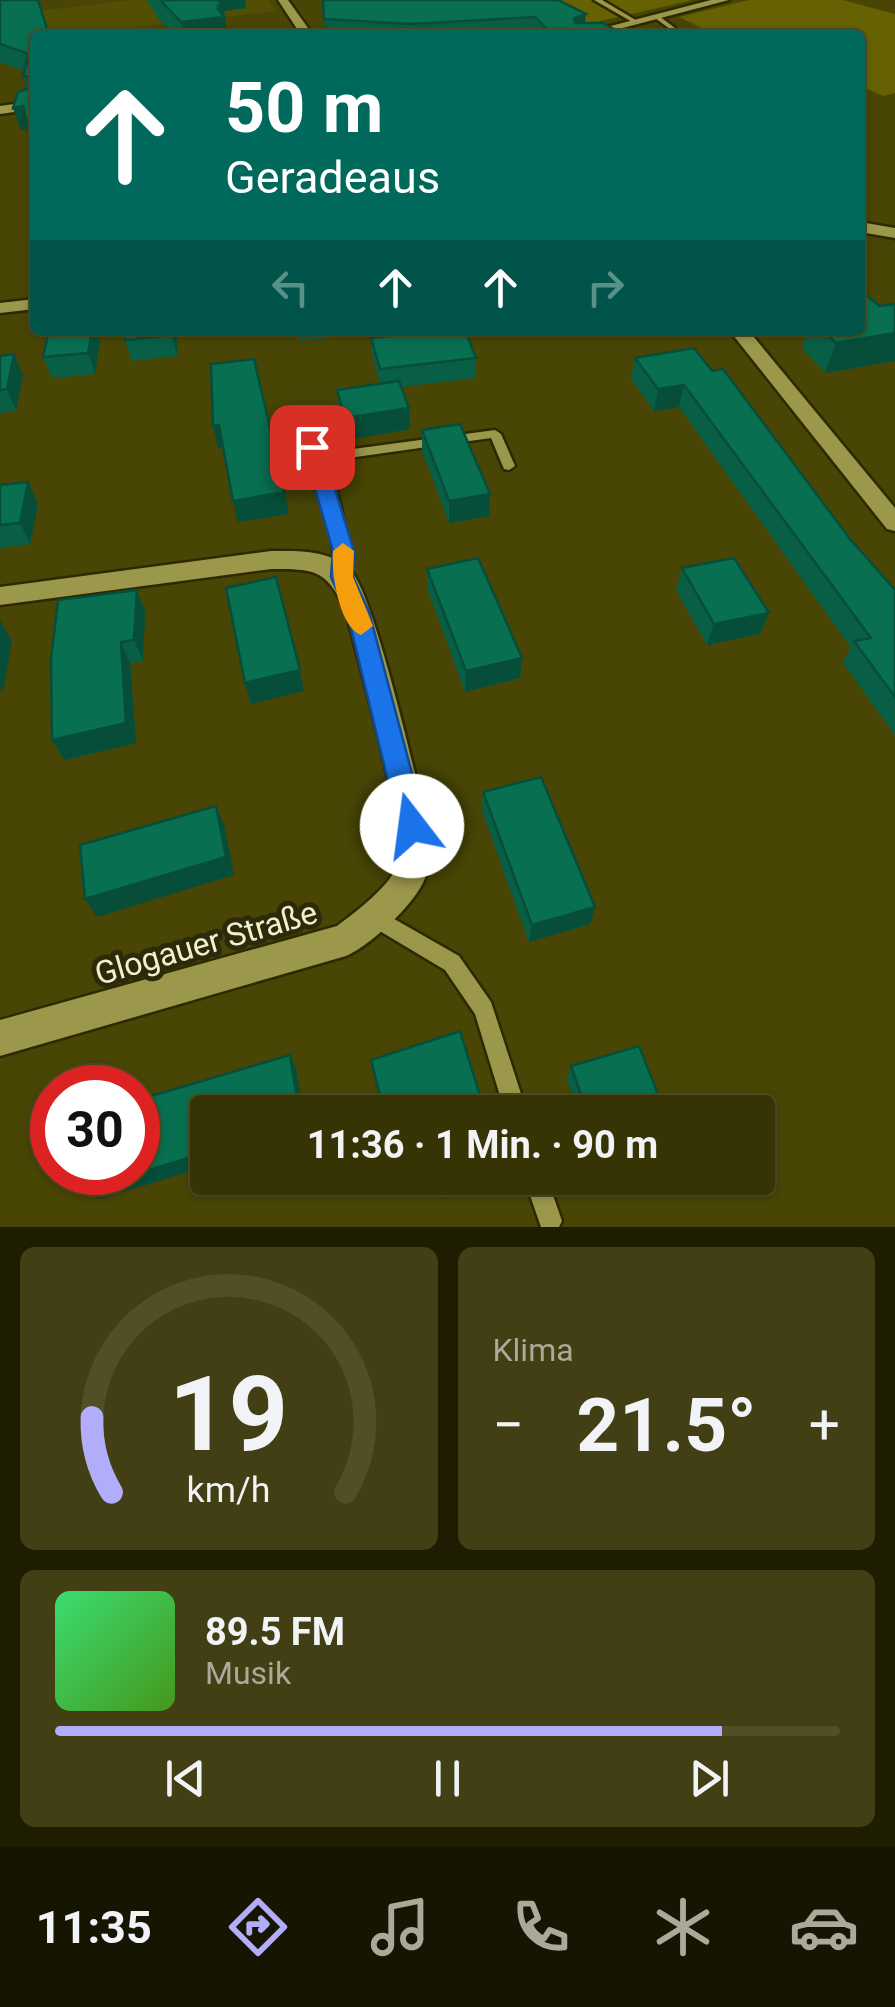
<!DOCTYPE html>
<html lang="de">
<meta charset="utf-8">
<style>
body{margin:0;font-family:Roboto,sans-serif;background:#413f13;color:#f1f3f6;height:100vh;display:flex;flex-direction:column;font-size:38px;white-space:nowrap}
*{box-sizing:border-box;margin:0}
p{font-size:32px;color:#aaaa9a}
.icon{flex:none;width:55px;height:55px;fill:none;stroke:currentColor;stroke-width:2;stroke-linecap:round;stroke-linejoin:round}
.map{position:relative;height:1227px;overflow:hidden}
.panel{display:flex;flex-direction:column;gap:20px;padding:20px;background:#1e1d02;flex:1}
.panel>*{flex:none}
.top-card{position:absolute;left:30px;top:30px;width:835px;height:305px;border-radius:10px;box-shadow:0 2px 8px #0004,0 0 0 2px #504f26;background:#00695c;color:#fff;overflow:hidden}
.speed{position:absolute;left:30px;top:1065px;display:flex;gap:20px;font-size:50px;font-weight:700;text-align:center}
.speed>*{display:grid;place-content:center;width:130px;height:130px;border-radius:50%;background:#363404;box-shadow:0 2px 8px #0004,0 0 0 2px #504f26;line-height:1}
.speed .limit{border:15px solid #d22;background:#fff;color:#111}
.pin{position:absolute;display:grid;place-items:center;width:85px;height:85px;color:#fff;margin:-42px;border-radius:20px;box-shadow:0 5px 15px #0006}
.me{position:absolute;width:110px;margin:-55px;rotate:345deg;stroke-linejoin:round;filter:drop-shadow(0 0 8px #0008)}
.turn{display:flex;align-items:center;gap:35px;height:210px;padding:0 30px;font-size:45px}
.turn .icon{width:130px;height:130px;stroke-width:2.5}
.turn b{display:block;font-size:70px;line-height:85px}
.lanes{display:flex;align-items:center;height:95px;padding:0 30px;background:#0003;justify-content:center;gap:50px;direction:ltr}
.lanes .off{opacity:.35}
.big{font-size:75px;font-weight:700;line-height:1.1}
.panel .tile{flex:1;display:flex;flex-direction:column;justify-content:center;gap:15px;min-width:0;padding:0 35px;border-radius:15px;background:#413f13}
.panel .dial{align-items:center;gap:0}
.dial svg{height:260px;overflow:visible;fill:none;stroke:#504f26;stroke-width:7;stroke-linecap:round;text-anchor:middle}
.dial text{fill:#f1f3f6;stroke:none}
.song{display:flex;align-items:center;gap:30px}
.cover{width:120px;height:120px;border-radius:15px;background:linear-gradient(135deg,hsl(140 70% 55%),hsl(100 70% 35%))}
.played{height:10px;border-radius:5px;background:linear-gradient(90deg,#b1adfa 85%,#504f26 85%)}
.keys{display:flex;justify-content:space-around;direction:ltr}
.heat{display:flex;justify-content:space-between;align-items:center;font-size:55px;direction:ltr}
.panel .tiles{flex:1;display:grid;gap:20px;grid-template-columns:1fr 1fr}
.tile:last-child{grid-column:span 2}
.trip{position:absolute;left:190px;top:1095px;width:585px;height:100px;border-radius:10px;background:#363404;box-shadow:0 2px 8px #0004,0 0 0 2px #504f26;font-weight:700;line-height:100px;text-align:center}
.dock{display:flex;height:160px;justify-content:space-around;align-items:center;background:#161502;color:#aaaa9a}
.dock .icon{width:70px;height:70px}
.dock .active{color:#b1adfa}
.dock b{font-size:45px;color:#f1f3f6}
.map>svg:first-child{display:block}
.built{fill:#524e04}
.green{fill:#666103}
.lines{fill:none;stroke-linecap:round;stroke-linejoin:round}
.service-casing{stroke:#2d2a01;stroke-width:5}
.minor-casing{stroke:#2d2a01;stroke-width:5}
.service{fill:#9b974b;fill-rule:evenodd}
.minor{fill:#9b974b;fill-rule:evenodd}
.wall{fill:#085f46}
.shaded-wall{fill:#064e39}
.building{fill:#096f51;stroke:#064e39;stroke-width:2.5}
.route{fill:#1a73e8;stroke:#114b97;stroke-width:2.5}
.slow{fill:#f59e0b}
.labels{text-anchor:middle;stroke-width:10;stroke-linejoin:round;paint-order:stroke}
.street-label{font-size:32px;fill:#f2f1cb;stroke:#2c2a0a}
</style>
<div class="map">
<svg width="895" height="1227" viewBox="0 0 895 1227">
<rect width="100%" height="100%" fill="#484505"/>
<polygon class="built" points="130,0 269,0 276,11 72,35 49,35 39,11"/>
<g class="green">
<polygon points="534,0 693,0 583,25"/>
<polygon points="749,0 843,0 895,14 895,93 883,96 860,86 860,35 716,35 679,17"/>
</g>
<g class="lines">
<g class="service-casing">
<g id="service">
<polygon points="594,0 602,0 639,22 634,23"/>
<polygon points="655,16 659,16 675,28 670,29 655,18"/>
<path d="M285,430L311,440L323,453L495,430L501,434L515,466L509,470L504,469L491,438L327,461C341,497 348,538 349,577L342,582L335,577C334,549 326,473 309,451C302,443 290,440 281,437L279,434Z"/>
<polygon points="375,908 459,956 491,1002 527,1112 505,1112 475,1014 445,970 368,924 365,917 368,910"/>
<polygon points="524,1178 547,1178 562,1221 559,1227 541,1227"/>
</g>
</g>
<g class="minor-casing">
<g id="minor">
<polygon points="278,0 288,0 313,35 301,35"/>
<polygon points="711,0 729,0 596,35 576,35"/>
<polygon points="35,101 35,109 0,114 0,106"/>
<polygon points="860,222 895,228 895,238 860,232"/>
<polygon points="35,299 35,309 0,313 0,303"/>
<polygon points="729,330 748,330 895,508 895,531 887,529"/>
<path d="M271,551C299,551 330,549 351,571C374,595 417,780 426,822C429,836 430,861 426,875C419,901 370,946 346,956L0,1056V1020L337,926C353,914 391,886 396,866C407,823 358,663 346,611C326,569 315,569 271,569L0,605V587Z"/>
</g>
</g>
<use href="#service" class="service"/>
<use href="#minor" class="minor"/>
</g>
<g class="wall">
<polygon points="0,0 38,0 28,129 21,130 13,108 27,89 23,76 24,71 0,62"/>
<polygon points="147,0 245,0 246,8 224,11 227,35 173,35 158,18"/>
<polygon points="323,0 558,0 585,23 626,35 537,35 534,32 483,35 325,34"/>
<polygon points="860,289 879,306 895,304 895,361 825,373 802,348 808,330 860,330"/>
<polygon points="49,330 98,330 100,338 95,374 52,378 43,357"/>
<polygon points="178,330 177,356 132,361 125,340"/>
<polygon points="298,330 348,330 349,336 299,341"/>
<polygon points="422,330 465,330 476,358 475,378 401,387 410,429 347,440 339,412 337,390 380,384 373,358 371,338 423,332"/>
<polygon points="694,348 850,539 895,590 895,735 843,663 851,648 679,407 654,411 631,379 635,358"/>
<polygon points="0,356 23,376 16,411 0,413"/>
<polygon points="422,430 490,494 489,516 449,523 422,451"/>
<polygon points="28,482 38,504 30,544 0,548 0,485"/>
<polygon points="682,568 769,613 760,634 707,645 676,590"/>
<polygon points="427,569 522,658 520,678 465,692 428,591"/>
<polygon points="137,590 145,612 143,661 130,663 136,743 64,760 52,740"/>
<polygon points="483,792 590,924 529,942 482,811"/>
<polygon points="571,1066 665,1112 578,1112 567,1079"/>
<polygon points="599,1178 659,1178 605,1195"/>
</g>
<g class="shaded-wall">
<polygon points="209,0 245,0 246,8 224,11 227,35 184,35 181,22"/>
<polygon points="586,14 584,29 573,33 574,18"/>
<polygon points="23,106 30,129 21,130 13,108"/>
<polygon points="92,330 98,330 100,338 95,374 88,353"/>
<polygon points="172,330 178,330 177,356 172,335"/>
<polygon points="895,333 895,361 825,373 836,343"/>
<polygon points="14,354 23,376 16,411 7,389"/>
<polygon points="684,385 679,407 654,411 658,389"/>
<polygon points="409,408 410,429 347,440 345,418"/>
<polygon points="219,425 224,447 218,448 213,426"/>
<polygon points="28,482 38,504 30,544 20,523"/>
<polygon points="285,492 289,514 238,522 233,501"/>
<polygon points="490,494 489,516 449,523 449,501"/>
<polygon points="137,590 145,612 143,661 134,640"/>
<polygon points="769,613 760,634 707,645 714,624"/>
<polygon points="0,620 12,641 3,692 0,687"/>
<polygon points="121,642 130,663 136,743 64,760 52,740"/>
<polygon points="522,658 520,678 465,692 466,671"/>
<polygon points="300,670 304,691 251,704 245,683"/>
<polygon points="216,806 224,825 234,875 97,917 85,899"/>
<polygon points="595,907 590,924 529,942 532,925"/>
<polygon points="290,1055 296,1068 303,1112 299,1112"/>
<polygon points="208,1152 208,1166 99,1199 84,1190"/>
<polygon points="478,1178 500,1178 444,1199 444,1190"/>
<polygon points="638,1178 659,1178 605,1195 611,1186"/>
</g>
<g class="building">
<polygon points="0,0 38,0 49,35 35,35 35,157 23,106 13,108 18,92 32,87 31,77 23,76 29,54 0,44"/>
<polygon points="160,0 218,0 223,6 219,6 222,9 218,9 224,17 181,22"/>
<polygon points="323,0 558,0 586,14 574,18 575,23 602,23 626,35 553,35 535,17 411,24 324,19"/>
<polygon points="860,289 879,306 895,304 895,333 836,343 824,330 860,330"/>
<polygon points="49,330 92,330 88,353 43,357"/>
<polygon points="126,330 172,330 172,335 125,340"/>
<polygon points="428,330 465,330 476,358 380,369 371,338 428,332"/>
<polygon points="694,348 712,371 723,369 850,539 895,590 895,697 854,641 871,638 684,385 658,389 635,358"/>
<polygon points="14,354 7,389 0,390 0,356"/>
<polygon points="254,359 285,492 233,501 219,425 213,426 211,364"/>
<polygon points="399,381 409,408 345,418 337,390"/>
<polygon points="460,424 490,494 449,501 422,430"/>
<polygon points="28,482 20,523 0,525 0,485"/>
<polygon points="478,558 522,658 466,671 427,569"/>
<polygon points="734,558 769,613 714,624 682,568"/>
<polygon points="276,577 300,670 245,683 226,588"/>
<polygon points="137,590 134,640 121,642 126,723 52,740 51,659 58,600"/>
<polygon points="541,777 595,907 532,925 483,792"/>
<polygon points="216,806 226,857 85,899 80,845"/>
<polygon points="460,1031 485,1112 384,1112 371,1060"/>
<polygon points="639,1046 665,1112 587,1112 571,1066"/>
<polygon points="290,1055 299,1112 208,1112 208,1152 84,1190 84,1172 138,1172 138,1100"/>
<polygon points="440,1178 478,1178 444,1190"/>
<polygon points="609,1178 638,1178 611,1186"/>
</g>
<polygon class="route" points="312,441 322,447 354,551 353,577 369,612 426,826 422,835 412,838 403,835 399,826 347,612 331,577 333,551 303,447"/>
<path class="slow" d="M343,543L354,551L353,577L373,626L361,635C339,627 331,572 333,551Z"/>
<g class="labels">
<g class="street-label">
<text transform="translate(206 943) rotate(-16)" y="11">Glogauer Straße</text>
</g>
</g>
</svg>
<div class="speed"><div class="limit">30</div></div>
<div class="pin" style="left:312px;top:447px;background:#d93025"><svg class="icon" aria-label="arrive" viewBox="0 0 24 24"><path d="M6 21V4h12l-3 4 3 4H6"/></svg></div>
<svg class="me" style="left:412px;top:826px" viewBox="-20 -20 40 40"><circle r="19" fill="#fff"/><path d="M0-13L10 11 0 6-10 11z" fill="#1a73e8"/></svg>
<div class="trip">11:36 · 1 Min. · 90 m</div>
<div class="top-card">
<div class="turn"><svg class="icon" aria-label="ahead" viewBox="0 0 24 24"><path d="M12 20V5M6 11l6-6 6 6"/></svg><div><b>50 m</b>Geradeaus</div></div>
<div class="lanes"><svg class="icon off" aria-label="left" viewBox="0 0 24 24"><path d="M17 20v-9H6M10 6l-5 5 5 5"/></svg><svg class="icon" aria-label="ahead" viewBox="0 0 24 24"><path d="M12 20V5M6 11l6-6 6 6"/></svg><svg class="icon" aria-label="ahead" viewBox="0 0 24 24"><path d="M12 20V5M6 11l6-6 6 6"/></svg><svg class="icon off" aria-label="right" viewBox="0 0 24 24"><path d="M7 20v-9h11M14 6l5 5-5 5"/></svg></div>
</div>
</div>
<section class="panel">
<div class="tiles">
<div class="tile dial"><svg viewBox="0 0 100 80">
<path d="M14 69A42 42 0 1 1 86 69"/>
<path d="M14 69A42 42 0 0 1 8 46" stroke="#b1adfa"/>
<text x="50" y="56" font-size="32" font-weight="700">19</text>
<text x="50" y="72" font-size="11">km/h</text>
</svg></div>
<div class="tile"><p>Klima</p>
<div class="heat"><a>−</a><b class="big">21.5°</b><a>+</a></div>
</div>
<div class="tile">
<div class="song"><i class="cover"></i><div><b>89.5 FM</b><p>Musik</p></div></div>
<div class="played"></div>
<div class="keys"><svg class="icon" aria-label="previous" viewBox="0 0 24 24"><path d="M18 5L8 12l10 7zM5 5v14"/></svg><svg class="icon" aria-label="pause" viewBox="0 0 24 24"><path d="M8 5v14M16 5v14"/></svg><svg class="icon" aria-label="next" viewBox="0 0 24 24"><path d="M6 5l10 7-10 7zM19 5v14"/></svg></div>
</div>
</div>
</section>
<nav class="dock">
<b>11:35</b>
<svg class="icon active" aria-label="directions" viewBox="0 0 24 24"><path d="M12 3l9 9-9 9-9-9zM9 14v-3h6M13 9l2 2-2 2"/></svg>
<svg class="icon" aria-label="music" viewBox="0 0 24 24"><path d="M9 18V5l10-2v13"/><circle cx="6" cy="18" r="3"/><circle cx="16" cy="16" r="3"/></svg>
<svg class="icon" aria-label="phone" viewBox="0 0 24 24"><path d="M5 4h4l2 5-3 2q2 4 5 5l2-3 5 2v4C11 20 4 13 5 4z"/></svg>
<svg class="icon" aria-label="climate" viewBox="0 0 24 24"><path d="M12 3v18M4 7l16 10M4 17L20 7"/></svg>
<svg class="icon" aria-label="car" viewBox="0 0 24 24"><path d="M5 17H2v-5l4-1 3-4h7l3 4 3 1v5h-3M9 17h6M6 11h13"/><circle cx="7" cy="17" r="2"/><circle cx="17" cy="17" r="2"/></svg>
</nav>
